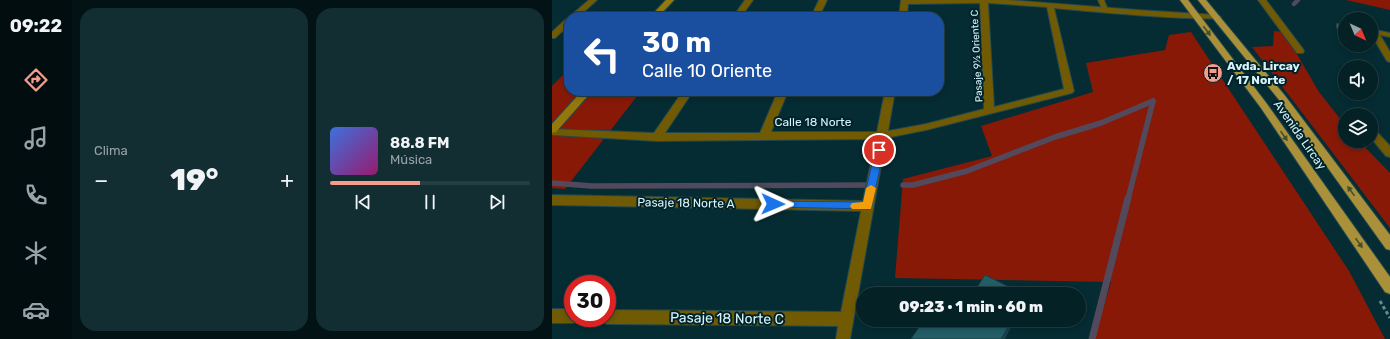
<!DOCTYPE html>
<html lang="es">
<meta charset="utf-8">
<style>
body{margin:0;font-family:Rubik,sans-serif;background:#122e32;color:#f1f3f6;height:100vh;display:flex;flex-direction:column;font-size:15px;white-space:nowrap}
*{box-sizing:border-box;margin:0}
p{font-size:13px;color:#97a3a7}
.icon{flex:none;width:22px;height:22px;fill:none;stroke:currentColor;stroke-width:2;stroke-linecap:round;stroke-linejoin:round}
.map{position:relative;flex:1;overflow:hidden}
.sheet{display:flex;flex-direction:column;gap:8px;padding:8px;background:#021215;width:480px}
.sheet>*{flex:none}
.guide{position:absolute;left:12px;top:12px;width:380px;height:84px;border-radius:16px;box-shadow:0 2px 6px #0003,0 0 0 1px #253e43;background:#1a4fa0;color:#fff;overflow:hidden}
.needle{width:26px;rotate:136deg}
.controls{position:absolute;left:786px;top:12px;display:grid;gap:8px}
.controls a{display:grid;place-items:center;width:40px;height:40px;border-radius:50%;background:#042126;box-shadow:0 2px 6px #0003,0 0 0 1px #253e43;font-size:20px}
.speed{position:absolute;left:12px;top:275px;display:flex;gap:8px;font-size:20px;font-weight:700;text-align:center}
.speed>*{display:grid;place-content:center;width:52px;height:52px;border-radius:50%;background:#042126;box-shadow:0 2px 6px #0003,0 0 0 1px #253e43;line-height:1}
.speed .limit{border:6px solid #d22;background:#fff;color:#111}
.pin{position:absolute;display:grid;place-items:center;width:34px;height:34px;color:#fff;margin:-17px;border:2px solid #fff;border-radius:50%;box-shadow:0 1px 4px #0007}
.me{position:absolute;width:44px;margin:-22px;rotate:91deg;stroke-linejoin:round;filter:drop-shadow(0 0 3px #0008)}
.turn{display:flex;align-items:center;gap:14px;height:84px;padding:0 12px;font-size:18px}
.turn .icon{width:52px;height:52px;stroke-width:2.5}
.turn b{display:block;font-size:28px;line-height:34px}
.big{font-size:30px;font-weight:800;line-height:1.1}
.sheet .card{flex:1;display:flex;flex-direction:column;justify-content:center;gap:6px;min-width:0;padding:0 14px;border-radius:16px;background:#122e32}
.song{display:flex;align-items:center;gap:12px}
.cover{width:48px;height:48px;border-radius:6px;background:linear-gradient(135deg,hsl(220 70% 55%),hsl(320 70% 35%))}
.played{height:4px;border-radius:2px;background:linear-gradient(90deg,#f49d8c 45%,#253e43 45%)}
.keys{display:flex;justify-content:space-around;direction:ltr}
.heat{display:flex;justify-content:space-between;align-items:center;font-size:22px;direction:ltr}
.sheet .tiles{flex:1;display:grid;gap:8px;grid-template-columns:repeat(2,1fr)}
.trip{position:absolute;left:304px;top:287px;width:230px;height:40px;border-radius:20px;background:#042126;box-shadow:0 2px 6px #0003,0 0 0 1px #253e43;font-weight:800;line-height:40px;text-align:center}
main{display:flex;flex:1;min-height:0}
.menu{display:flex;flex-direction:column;width:72px;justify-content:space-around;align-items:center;background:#020d0f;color:#97a3a7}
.menu .icon{width:28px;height:28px}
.menu .selected{color:#f49d8c}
.menu b{font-size:18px;color:#f1f3f6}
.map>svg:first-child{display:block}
.green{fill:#881907}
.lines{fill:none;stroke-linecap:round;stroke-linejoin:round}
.stream-far2{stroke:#524a5c;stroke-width:4.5}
.stream-far1{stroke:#524a5c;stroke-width:5.5}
.stream{stroke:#524a5c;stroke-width:7}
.service-casing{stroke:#22484f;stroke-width:2}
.minor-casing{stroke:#22484f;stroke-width:2}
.secondary-casing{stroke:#22484f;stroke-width:2}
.primary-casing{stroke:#22484f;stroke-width:2}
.path{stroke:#678a91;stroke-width:3;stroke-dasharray:3.5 2.5;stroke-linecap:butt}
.service{fill:#715a04;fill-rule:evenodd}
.minor{fill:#715a04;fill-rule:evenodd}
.secondary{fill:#94780b;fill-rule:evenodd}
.primary{fill:#ab903a;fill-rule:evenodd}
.shaded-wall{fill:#184149}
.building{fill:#235d68;stroke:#184149}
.oneway{fill:#444f30}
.route{fill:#1a73e8;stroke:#114b97}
.slow{fill:#f59e0b}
.labels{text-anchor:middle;stroke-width:4;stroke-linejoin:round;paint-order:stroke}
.far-street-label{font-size:10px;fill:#d7f5fc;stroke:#002329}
.poi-label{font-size:12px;font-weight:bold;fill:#d7f5fc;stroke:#002329;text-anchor:start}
.street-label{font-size:12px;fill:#d7f5fc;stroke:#002329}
.near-street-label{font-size:14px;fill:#d7f5fc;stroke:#002329}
</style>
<main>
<nav class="menu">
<b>09:22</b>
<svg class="icon selected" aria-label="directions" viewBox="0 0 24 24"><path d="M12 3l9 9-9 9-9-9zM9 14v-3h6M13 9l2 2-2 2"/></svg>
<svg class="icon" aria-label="music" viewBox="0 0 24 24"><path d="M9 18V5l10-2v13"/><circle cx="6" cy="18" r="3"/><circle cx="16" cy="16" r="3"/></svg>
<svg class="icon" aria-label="phone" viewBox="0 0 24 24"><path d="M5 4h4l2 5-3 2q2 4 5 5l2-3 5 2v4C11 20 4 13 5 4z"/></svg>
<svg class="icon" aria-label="climate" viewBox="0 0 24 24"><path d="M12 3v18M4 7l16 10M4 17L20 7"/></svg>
<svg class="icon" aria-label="car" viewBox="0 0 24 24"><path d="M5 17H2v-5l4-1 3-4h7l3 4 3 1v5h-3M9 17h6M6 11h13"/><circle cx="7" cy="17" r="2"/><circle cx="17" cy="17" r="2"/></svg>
</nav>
<section class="sheet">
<div class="tiles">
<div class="card"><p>Clima</p>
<div class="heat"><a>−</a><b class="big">19°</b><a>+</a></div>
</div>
<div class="card">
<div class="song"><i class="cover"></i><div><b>88.8 FM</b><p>Música</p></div></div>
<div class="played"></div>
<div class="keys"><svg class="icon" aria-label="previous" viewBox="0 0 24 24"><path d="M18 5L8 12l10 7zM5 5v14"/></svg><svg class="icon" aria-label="pause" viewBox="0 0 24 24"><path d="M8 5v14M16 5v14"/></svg><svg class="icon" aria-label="next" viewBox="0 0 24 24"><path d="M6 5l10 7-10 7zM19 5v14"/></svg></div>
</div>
</div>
</section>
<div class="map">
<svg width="838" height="339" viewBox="0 0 838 339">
<rect width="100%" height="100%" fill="#052c33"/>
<g class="green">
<polygon points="794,0 838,0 838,10"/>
<polygon points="150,13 147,17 69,17 70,15"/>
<polygon points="722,31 732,32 767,92 793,125 793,141 807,141 838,173 838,228 700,47 721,46"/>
<polygon points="639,32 797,271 833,339 542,339 559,282 343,278 351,179 440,156 429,126 541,92 534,63 613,50 617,35"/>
<polygon points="17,69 17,91 89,91 13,189 0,188 0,86"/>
</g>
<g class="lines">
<polyline class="stream-far2" points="742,4 746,0"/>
<g class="stream-far1">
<polyline points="0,183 40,186 319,185"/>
<polyline points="351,185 361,185 415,171 503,137 549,123 601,101"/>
<polyline points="576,199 601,101"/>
</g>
<polyline class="stream" points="540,339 576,198"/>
<g class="service-casing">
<polygon id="service" points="546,0 552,0 556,10 555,11 551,11"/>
</g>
<g class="minor-casing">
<g id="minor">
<polygon points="37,0 45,0 26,17 17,17"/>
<polygon points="193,0 201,0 189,17 181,17"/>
<polygon points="267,0 275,0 267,17 259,17"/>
<path d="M349,0H456L586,10L665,15L669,17C661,23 522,10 502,8L522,91L520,93L374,130L334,138L298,339H284L286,326L55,324L50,322L48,318H55V310L289,312L309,211L0,205V195L311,201L324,139L105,141L0,135V129L102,133L131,91H141L113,133H208L226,91H236L219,132H325L333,91H343L336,131L374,124L432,109L428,3L356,4L355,17H347ZM436,3L495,7L512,89L442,107Z"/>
<polygon points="706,0 714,0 751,49 752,51 751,53 745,53"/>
<polygon points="14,19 17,19 17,25 3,38 0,38 0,32"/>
<polygon points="785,24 793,25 793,29 785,28"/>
<polygon points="819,29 838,33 838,37 828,35 838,52 838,62 835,61 819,34"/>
<polygon points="819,129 823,130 838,146 838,157 834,156 819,138"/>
<polygon points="0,309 21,309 21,318 27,318 26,321 21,323 0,323"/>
</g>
</g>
<g class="secondary-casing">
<g id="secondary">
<polygon points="114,0 122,0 106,17 98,17"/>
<polygon points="30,91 40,91 4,132 0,133 0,124"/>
</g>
</g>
<g class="primary-casing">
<g id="primary">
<polygon points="628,0 636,0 715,104 838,277 838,294 833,292 709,108"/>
<polygon points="646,0 654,0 734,97 838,235 838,250 834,249 728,101"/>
</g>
</g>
<polyline class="path" points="828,301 838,318"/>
<use href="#service" class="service"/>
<use href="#minor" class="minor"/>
<use href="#secondary" class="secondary"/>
<use href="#primary" class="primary"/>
</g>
<polygon class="shaded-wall" points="460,320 463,320 453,339 449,339"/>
<g class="building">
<polygon points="433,275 471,294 421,294"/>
<polygon points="394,287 407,294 389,294"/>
<polygon points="372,320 460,320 449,339 359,339"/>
</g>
<defs><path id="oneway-solid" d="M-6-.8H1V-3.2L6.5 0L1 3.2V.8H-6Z"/></defs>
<g class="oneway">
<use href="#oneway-solid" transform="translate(655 31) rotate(53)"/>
<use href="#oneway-solid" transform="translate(732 136) rotate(55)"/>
<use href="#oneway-solid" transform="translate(799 191) rotate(-126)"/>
<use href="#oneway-solid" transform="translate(807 243) rotate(55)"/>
</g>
<polygon class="route" points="324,147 327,147 332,150 319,209 217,207 216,204 217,202 221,201 311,202"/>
<polygon class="slow" points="319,185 324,188 319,209 300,209 298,206 300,203 311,202 314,188"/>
<defs>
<g id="bus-disc" transform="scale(1)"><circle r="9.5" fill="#f49d8c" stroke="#002329"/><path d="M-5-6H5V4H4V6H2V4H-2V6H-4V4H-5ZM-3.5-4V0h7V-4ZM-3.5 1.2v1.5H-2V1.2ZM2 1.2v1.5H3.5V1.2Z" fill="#111"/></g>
</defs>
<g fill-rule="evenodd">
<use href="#bus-disc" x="661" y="73"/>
</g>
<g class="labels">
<g class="far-street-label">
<text transform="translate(424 56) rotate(-93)" y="4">Pasaje 9½ Oriente C</text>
</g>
<g class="poi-label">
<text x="675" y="70">Avda. Lircay<tspan x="675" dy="14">/ 17 Norte</tspan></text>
</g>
<g class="street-label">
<text x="261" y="126">Calle 18 Norte</text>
<text transform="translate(748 135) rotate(55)" y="4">Avenida Lircay</text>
<text transform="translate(134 203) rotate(1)" y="4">Pasaje 18 Norte A</text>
</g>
<g class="near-street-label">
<text transform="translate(175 318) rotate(1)" y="5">Pasaje 18 Norte C</text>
</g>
</g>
</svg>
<div class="controls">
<a><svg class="needle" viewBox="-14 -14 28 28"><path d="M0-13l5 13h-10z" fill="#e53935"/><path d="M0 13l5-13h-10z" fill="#97a3a7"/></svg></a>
<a><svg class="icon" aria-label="sound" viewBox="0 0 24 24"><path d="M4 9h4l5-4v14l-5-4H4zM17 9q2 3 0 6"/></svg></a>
<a><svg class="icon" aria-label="layers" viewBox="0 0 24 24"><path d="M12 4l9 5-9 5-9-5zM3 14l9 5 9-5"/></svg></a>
</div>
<div class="speed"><div class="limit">30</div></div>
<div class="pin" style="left:327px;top:150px;background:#d93025"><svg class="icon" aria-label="arrive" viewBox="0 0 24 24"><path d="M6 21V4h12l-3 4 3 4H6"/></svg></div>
<svg class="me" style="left:221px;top:204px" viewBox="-20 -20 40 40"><path d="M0-17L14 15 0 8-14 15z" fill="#1a73e8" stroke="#fff" stroke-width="4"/></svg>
<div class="trip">09:23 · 1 min · 60 m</div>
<div class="guide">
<div class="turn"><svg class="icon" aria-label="left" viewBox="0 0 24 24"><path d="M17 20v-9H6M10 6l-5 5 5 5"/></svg><div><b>30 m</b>Calle 10 Oriente</div></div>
</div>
</div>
</main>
